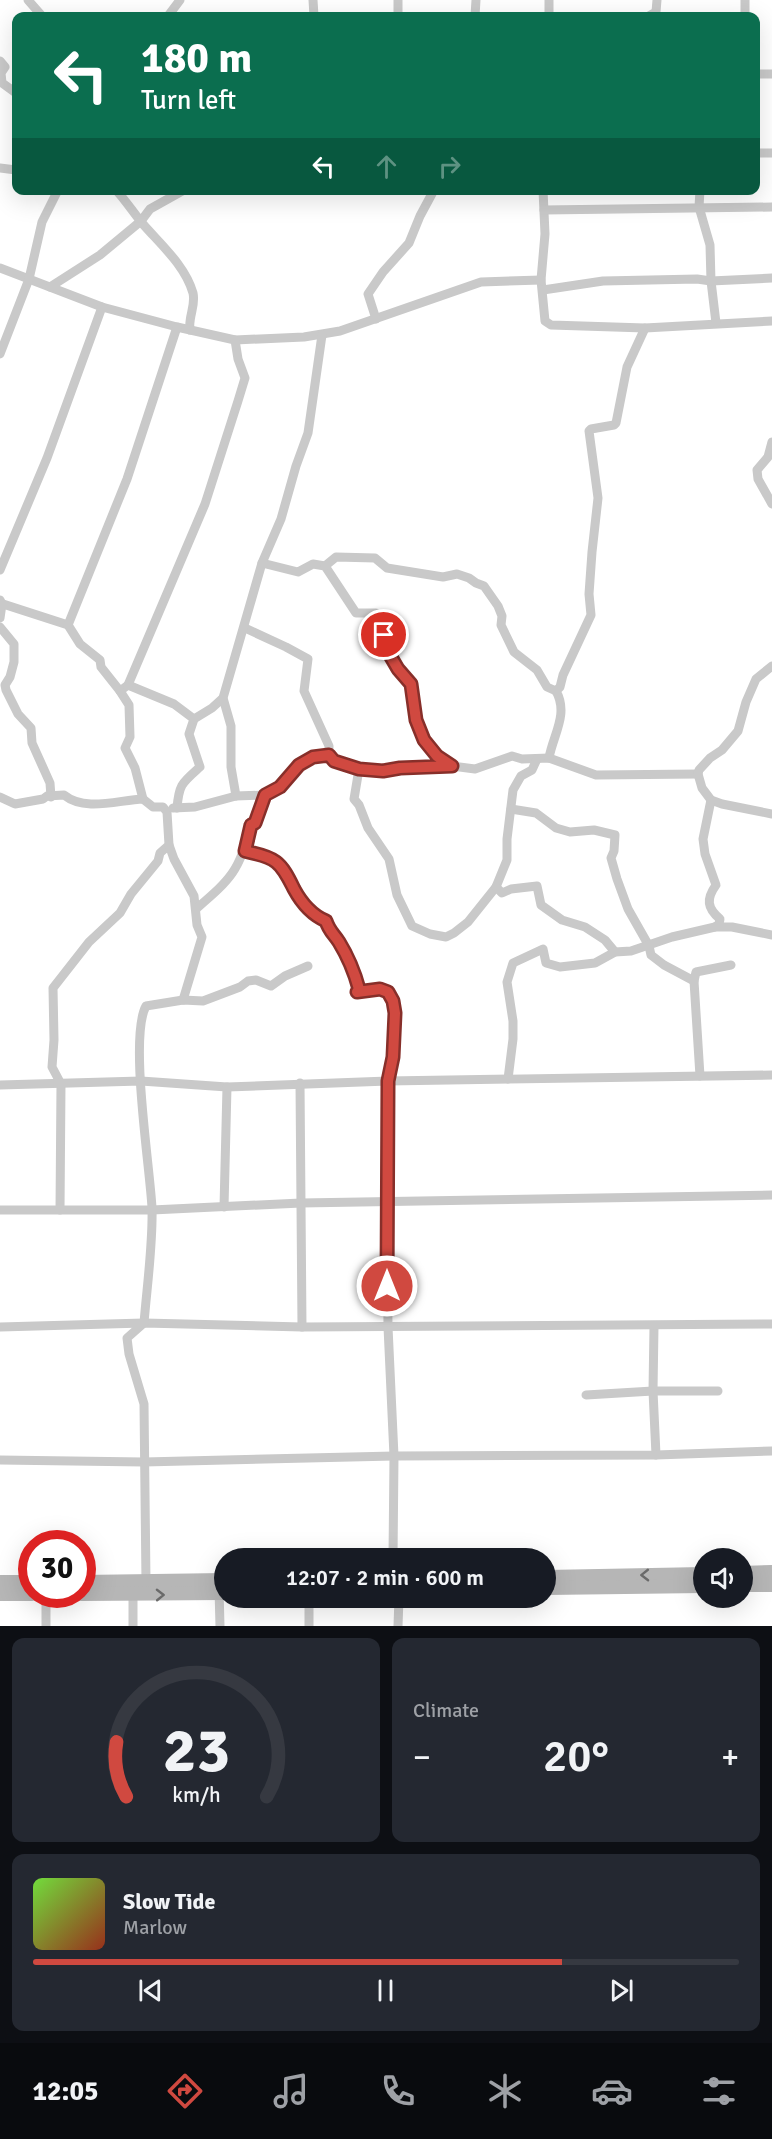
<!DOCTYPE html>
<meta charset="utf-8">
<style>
body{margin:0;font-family:Signika,sans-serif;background:#242831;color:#f1f3f6;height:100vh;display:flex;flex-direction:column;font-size:22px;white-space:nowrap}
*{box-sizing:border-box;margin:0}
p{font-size:20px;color:#9ea1a6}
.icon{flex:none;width:33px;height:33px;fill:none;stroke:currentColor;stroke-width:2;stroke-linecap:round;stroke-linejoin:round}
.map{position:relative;height:1626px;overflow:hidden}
.drawer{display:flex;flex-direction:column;gap:12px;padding:12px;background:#0d0f14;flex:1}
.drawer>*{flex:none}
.top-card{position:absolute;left:12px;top:12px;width:748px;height:183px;border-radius:12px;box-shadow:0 6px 24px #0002;background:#0b6e4f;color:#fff;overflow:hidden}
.controls{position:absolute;left:693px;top:1548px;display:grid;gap:12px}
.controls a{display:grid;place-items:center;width:60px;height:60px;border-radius:50%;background:#171b24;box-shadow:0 6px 24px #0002;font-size:30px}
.speed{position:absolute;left:18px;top:1530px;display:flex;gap:12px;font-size:30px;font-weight:700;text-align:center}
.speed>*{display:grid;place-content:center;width:78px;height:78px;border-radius:50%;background:#171b24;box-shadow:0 6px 24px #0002;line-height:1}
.speed .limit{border:9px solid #d22;background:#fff;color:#111}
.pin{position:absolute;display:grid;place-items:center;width:51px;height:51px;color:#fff;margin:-26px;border:3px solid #fff;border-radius:50%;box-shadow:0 2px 6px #0007}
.me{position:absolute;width:66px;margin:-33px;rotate:0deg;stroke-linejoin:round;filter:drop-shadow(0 0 4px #0008)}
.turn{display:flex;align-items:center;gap:21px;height:126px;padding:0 30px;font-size:27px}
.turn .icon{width:78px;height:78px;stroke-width:2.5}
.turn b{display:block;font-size:42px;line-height:51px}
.lanes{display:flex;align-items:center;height:57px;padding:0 30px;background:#0003;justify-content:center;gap:30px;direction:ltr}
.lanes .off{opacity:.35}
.big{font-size:45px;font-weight:600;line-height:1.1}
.drawer .widget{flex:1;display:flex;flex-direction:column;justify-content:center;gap:9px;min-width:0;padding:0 21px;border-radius:12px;background:#242831}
.drawer .dial{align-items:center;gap:0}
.dial svg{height:156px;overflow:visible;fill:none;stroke:#363941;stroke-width:7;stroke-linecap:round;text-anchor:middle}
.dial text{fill:#f1f3f6;stroke:none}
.song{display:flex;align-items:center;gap:18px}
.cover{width:72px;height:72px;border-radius:9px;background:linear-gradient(135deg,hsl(100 70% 55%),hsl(10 70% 35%))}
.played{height:6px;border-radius:3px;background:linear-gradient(90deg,#d04940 75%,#363941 75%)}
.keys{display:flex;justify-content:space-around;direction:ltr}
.heat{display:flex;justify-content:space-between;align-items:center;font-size:33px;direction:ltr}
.drawer .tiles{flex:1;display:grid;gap:12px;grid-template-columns:1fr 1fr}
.widget:last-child{grid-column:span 2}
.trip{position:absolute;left:214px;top:1548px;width:342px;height:60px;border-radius:30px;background:#171b24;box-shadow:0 6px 24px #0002;font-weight:600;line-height:60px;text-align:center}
.tabs{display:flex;height:96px;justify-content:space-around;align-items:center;background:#090b0e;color:#9ea1a6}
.tabs .icon{width:42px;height:42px}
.tabs .current{color:#d04940}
.tabs b{font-size:27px;color:#f1f3f6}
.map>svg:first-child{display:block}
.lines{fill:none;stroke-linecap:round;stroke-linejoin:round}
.street{stroke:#c9c9c9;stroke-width:9}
.secondary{stroke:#b6b6b6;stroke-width:14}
.oneway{stroke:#6a6a6a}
.route-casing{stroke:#872f2a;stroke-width:15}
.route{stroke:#d04940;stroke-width:10}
</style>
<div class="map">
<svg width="772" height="1626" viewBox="0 0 772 1626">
<rect width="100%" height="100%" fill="#fff"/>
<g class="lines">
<g class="street">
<polyline points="28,0 42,16"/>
<polyline points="313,0 314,16"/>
<polyline points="398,0 398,16"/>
<polyline points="549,0 549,16"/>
<polyline points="745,0 745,16"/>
<polyline points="168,16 180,0"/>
<polyline points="475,16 476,0"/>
<polyline points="649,16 656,12 657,0"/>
<polyline points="0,61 5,67 1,73 2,83 16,93"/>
<polyline points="756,74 772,74"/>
<polyline points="756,153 772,153"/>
<polyline points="0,168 16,170"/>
<path d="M116,190C126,201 133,212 142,223C160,244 185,265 193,293C196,306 188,317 190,330"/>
<polyline points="543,190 545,234 541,280 545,321 551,325 645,328 772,321"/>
<polyline points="700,190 699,207 710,245 711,281 716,323"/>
<polyline points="544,210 772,207"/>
<polyline points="0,268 102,307 177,327 235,340 304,337 340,331 481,282 541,280"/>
<polyline points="50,287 100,255 141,221 150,209 184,190"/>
<polyline points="543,290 603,281 697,279 711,281 772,278"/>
<polyline points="376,319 368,294 383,272 409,243 420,216 434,190"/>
<polyline points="0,354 29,279 42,222 58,190"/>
<polyline points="772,442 768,457 757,470 758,479 772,504"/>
<polyline points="262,563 298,572 313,564 325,566 356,613 376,613 379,618 391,657 398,669 411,684 416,720 424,740 437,756 452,766"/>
<polyline points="325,566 336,557 375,558 387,568 443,577 457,574 469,578 476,583 484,586 498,606 502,616 501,625 514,652 537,670 547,687 556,691"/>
<polyline points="0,570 47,458 102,307"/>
<polyline points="0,600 2,604 0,618"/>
<path d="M0,603L68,625L80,644L100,660L101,667L120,691L128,685L174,704L194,719L189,734L200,767C182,783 179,784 177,808"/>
<polyline points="68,625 127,479 177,327"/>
<polyline points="0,627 14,644 14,662 10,677 5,685 6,690 18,714 31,728 32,743 50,783 51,797"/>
<polyline points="245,628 286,647 308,659 304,691 329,746 329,755 334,761 359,769 383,771 400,768 452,766 475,769 512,756 522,759 549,758 596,775 698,774"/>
<polyline points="772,666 756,679 746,702 738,731 722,750 710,758 699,770 698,774 702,788 711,800 722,804 772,814"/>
<polyline points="128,685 205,504 238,401 245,378 238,359 235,340"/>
<polyline points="120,691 129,705 130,737 125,748 135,768 143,799"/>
<polyline points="194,719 212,708 223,698"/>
<path d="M549,758C553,735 569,714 556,691L560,687L563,675L591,615L589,594L592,552L598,498L589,431L591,429L614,425L616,423L627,367L645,328"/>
<polyline points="359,769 354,799 359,805 368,828 389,859 397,895 412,926 430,934 446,937 454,933 468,922 496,887 507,860 507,839 513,790 521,776 532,770 537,759"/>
<polyline points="236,796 231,767 231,726 223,698 262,563 281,519 296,466 308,433 322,335"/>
<path d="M0,797L15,804L43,799L47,796L64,795C85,812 118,800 143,799L153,807H163L167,812L169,845L160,853L158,861L131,894L120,913L89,942L53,988L54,1040L52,1067L61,1084L60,1210"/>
<path d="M711,800L703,839L705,854L716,885C706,899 707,908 720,919L719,924L715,927"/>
<polyline points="173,808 195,807 236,796 265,795 280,787 299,765 313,757 329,755"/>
<polyline points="511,809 536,813 556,828 570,832 594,830 615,835 614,851 611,858 617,879 628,909 649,946 651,955 664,965 694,981"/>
<polyline points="169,845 174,859 194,896 197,925 202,937 183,1000"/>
<path d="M245,851C255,854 267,855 276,862C285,868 289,879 294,889C301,902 312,915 326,921C329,931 334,934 339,942C347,955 355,974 359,989L357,992L380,989L388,992L393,1001L395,1013L393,1057L388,1081L387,1203L388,1327L394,1456L393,1558"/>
<polyline points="496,887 502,893 511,889 537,886 541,905 562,920 585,927 605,940 615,952"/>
<path d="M197,908C231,879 240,870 251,825L255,823L265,795"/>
<polyline points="700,1076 694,981 696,972 731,965"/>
<polyline points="508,1079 513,1039 513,1021 507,982 513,963 543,949 546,963 560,967 595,963 615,952 631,951 672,937 715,927 732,927 772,935"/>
<polyline points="300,1083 302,1327"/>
<polyline points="0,1085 141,1081 227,1087 388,1081 772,1075"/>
<polyline points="224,1207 227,1087"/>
<polyline points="0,1210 152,1210 301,1203 772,1195"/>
<polyline points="654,1326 653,1391 656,1455"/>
<polyline points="0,1327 144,1323 302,1327 772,1324"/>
<polyline points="586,1395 653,1391 718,1391"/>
<polyline points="0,1460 144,1462 394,1456 656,1455 772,1451"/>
<path d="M146,1582L144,1404L129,1354L127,1338L144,1323C147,1286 153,1244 152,1208C150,1167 129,1037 146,1006L183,1000L203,1001L240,987L248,981L256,980L271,986L285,976L308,966"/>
<polyline points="219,1589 220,1626"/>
<polyline points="46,1626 46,1594"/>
<polyline points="133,1626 133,1590"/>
<polyline points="309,1626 309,1598"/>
<polyline points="398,1626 399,1598"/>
</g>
<g class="secondary">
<polyline points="742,1573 772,1572"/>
<polyline points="546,1577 704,1574"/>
<polyline points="0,1582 32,1582"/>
<polyline points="82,1582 225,1580"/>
<polyline points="742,1585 772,1585"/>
<polyline points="546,1588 704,1586"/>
<polyline points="0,1594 32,1594"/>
<polyline points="81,1594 225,1593"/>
</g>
</g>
<defs><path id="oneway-chevron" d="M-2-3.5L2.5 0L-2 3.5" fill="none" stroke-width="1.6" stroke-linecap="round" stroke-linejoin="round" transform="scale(1.5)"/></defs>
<g class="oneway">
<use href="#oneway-chevron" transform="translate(645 1575) rotate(179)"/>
<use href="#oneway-chevron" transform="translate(160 1595) rotate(-1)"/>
</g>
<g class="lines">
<g class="route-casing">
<path id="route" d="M384,635L391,657L398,669L411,684L416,720L424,740L437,756L452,766L400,768L383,771L359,769L334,761L329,755L313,757L299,765L280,787L265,795L255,823L251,825L245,851C255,854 267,855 276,862C284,868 289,879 294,889C301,902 312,915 326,921C329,931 334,934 339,942C347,955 355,974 359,989L357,992L380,989L388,992L393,1001L395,1013L393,1057L388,1081L387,1286"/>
</g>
<use href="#route" class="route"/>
</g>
</svg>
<div class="controls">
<a><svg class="icon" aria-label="sound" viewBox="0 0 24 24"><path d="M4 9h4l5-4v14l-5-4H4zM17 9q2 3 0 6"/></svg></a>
</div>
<div class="speed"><div class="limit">30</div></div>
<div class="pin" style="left:384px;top:635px;background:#d93025"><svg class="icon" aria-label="arrive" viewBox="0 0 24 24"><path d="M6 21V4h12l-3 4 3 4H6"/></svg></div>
<svg class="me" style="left:387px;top:1286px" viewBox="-20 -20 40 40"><circle r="17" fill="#d04940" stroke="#fff" stroke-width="3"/><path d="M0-11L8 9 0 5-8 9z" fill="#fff"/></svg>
<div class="trip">12:07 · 2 min · 600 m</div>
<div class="top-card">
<div class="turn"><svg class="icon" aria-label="left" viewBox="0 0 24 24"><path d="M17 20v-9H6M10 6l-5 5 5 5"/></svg><div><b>180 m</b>Turn left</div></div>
<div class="lanes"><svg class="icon" aria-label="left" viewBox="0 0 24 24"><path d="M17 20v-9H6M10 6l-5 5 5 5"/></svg><svg class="icon off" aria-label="ahead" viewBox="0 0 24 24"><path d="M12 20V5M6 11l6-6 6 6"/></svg><svg class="icon off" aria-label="right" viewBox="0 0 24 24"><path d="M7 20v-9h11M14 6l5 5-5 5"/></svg></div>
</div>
</div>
<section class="drawer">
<div class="tiles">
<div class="widget dial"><svg viewBox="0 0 100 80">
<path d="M14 69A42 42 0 1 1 86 69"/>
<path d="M14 69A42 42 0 0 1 9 41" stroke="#d04940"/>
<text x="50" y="56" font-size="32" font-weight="700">23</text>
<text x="50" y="72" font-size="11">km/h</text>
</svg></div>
<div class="widget"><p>Climate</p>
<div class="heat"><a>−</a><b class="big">20°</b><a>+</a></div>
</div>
<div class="widget">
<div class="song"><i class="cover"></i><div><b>Slow Tide</b><p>Marlow</p></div></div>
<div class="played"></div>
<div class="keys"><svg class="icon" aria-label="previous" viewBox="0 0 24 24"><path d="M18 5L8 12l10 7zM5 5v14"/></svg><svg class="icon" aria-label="pause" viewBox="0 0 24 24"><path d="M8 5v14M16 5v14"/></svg><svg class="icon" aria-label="next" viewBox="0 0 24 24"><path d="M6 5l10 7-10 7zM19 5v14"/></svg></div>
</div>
</div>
</section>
<nav class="tabs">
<b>12:05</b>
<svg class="icon current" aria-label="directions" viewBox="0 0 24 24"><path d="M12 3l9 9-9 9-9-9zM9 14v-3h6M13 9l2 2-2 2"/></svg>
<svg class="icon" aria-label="music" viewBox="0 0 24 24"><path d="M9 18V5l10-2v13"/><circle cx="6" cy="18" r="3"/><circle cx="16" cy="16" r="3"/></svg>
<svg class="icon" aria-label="phone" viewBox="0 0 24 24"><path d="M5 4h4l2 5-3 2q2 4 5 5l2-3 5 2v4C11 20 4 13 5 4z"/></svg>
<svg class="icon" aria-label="climate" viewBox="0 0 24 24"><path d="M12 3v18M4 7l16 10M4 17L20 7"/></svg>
<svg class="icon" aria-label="car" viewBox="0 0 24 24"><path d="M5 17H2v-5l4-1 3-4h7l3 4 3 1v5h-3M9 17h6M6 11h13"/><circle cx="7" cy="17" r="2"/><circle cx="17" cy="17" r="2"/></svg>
<svg class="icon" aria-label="filters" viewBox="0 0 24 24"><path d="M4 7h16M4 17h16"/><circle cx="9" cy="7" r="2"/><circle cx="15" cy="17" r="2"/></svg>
</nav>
